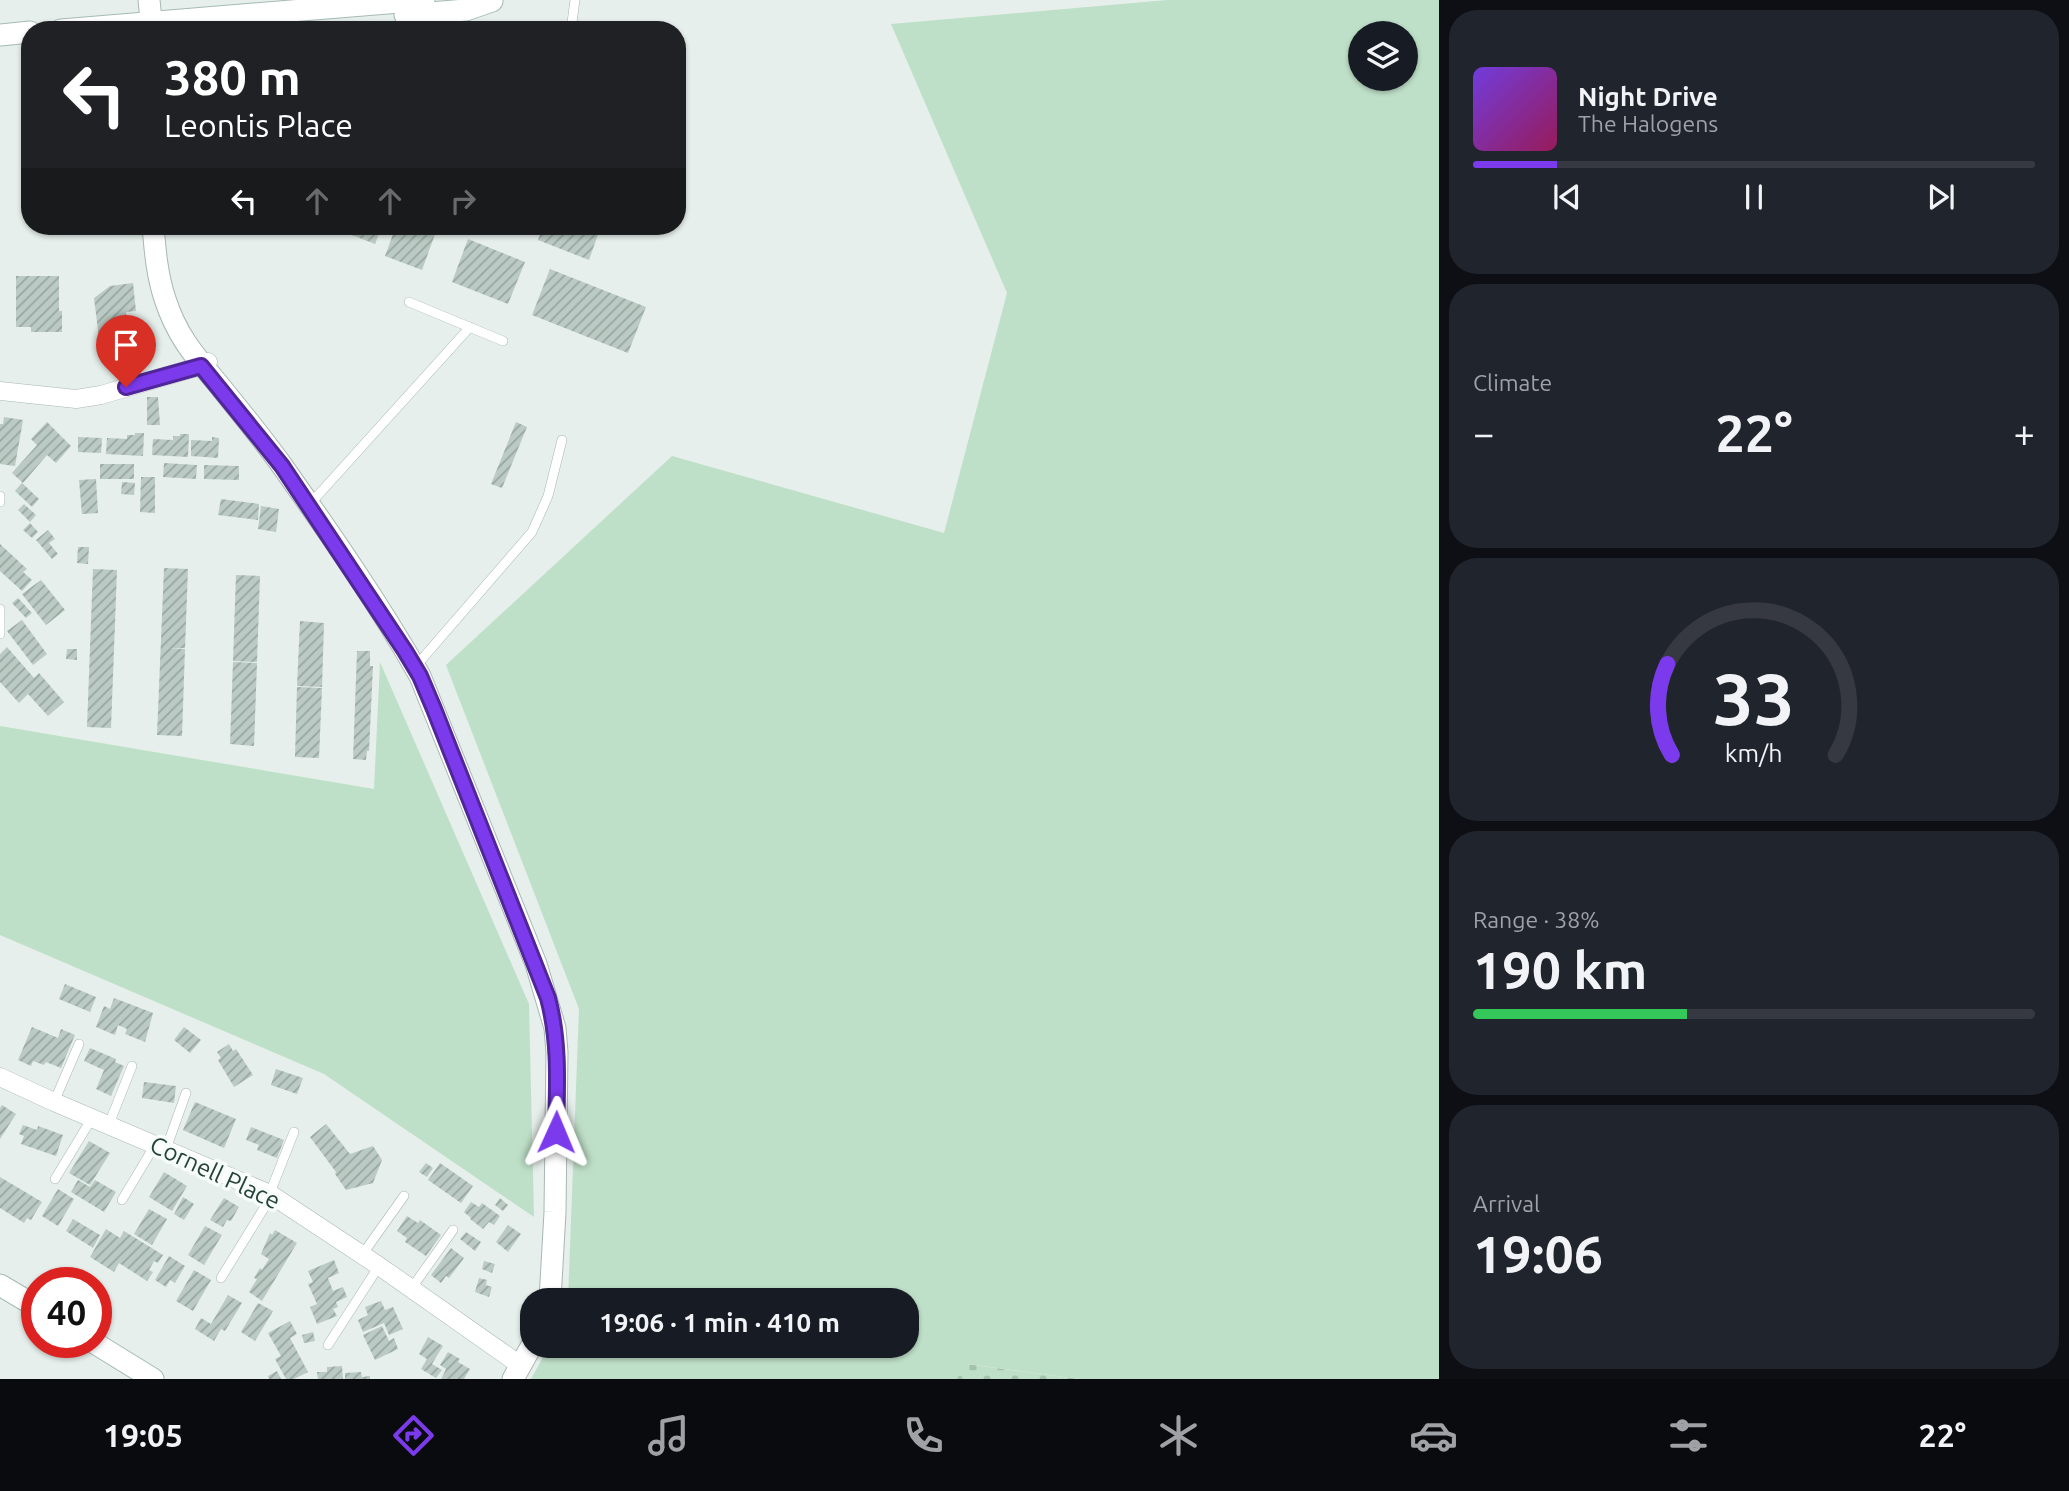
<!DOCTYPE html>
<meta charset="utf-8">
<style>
body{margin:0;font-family:Ubuntu,sans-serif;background:#20242c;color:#f1f3f6;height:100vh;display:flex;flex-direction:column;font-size:26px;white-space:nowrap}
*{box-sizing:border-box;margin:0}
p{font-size:23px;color:#9ea1a6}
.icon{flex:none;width:38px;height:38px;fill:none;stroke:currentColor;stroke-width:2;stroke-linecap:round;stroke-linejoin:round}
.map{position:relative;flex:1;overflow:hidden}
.details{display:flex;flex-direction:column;gap:10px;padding:10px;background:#0d0f14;width:630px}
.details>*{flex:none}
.guide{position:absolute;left:21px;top:21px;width:665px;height:214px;border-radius:28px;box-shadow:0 2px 5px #0004;background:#202124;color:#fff;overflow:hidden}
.fabs{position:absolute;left:1348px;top:21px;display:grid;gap:14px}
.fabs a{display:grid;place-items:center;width:70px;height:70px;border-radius:50%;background:#171b24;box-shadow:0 2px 5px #0004;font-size:35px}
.speed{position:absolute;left:21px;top:1267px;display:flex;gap:14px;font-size:35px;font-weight:700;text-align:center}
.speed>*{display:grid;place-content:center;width:91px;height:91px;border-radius:50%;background:#171b24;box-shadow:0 2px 5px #0004;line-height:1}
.speed .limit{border:10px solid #d22;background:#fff;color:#111}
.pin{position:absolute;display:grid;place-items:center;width:60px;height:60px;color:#fff;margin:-72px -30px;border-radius:50% 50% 50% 0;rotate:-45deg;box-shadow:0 0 7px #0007}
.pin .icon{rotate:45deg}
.me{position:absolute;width:77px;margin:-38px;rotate:1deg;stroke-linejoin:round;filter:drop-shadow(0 0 5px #0008)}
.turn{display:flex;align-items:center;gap:24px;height:147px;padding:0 28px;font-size:32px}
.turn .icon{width:91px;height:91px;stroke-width:2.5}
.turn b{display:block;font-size:49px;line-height:60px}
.lanes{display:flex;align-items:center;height:66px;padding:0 28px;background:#0003;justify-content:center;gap:35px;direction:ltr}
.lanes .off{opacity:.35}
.big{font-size:52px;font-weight:700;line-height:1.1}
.details .widget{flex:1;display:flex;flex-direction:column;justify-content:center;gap:10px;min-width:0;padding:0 24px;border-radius:28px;background:#20242c}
.details .dial{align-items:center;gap:0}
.dial svg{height:182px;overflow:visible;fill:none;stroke:#363941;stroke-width:7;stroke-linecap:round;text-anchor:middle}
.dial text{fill:#f1f3f6;stroke:none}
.song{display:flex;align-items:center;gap:21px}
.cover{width:84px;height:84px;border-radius:10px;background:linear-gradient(135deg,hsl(260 70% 55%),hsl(330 70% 35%))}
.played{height:7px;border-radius:4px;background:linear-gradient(90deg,#7c3aed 15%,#363941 15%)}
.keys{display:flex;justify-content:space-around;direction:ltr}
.heat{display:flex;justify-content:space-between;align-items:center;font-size:38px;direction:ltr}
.charge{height:10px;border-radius:5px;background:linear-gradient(90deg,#34c759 38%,#363941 0)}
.trip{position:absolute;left:520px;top:1288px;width:399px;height:70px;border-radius:28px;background:#171b24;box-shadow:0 2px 5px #0004;font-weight:700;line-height:70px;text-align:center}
.tab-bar{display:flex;height:112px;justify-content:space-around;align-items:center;background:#090b0e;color:#9ea1a6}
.tab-bar .icon{width:49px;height:49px}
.tab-bar .current{color:#7c3aed}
.tab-bar b{font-size:32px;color:#f1f3f6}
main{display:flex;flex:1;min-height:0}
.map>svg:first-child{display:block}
.green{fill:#bfe0c8;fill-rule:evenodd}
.cemetery{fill:url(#cemetery-stones)}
.building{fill:url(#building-hatch)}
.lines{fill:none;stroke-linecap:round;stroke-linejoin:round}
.service-casing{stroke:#a8b8b2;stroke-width:10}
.minor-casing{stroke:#a8b8b2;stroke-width:19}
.tertiary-casing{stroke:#a8b8b2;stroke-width:23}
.secondary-casing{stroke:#a4bbb3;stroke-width:23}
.service{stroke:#fff;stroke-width:9}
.minor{stroke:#fff;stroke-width:18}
.tertiary{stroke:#fff;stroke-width:21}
.secondary{stroke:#fff;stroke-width:21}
.route-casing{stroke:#51269a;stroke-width:18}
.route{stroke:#7c3aed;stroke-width:12}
.labels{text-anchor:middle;stroke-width:7;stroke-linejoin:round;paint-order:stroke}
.street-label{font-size:24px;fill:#24423a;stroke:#f7fbf9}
</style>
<main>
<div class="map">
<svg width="1439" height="1379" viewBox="0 0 1439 1379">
<defs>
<pattern id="cemetery-stones" width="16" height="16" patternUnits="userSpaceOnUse" patternTransform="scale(1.75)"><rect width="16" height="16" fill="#bfe0c8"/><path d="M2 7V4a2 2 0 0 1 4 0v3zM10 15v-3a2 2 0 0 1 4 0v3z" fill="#a4c1ad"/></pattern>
<pattern id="building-hatch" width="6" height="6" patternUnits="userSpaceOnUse" patternTransform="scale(1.75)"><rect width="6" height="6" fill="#bbcac4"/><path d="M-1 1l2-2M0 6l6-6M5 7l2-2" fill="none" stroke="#98a6a0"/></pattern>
</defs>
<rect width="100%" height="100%" fill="#e6efeb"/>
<g class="green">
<path d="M1167,0H1439V1379H1079L967,1364L957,1379H531L549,1346H906V1300H568L579,1009L446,665L672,456L944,533L1007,293L891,24ZM1360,33H1405V79H1360Z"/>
<polygon points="380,662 529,1004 534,1217 324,1074 0,935 0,726 374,789"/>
</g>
<polygon class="cemetery" points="966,1364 1079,1379 957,1379"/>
<g class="building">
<polygon points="341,226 382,226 375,244 339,230"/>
<polygon points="396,226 438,226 422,270 385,256"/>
<polygon points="543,226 601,226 589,260 538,240"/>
<polygon points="468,239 525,262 508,304 452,282"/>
<polygon points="550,269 646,307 628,353 532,315"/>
<polygon points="16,276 59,276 59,311 62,311 62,332 31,332 31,327 16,327"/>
<polygon points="133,283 136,311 126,312 127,326 121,327 122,337 113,338 114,344 100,346 94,298 110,286"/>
<polygon points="147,397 158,397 160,425 147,425"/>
<polygon points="4,417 23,420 15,466 0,464 0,424 3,424"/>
<polygon points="47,422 71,446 56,463 47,455 23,483 12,473 37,445 31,439"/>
<polygon points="516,422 527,427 502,488 491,484"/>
<polygon points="135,433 144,433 143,456 106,454 107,438 127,439 127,435 135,435"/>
<polygon points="180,434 189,434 188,457 152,455 153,439 173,440 173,436 180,436"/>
<polygon points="78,437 102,438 101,453 78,452"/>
<polygon points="212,437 219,438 218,458 191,456 191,440 212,441"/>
<polygon points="164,463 197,465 196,479 163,477"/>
<rect x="100" y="464" width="34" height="15"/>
<polygon points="204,465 239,466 239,480 204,479"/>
<polygon points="141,477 155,477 155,513 140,512"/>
<polygon points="96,479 98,513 82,514 79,480"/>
<polygon points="122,482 135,483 134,495 121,494"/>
<polygon points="22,483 39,499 32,507 15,491"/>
<polygon points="221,499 259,504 258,520 218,515"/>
<polygon points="24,504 36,515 30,522 18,510"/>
<polygon points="261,506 279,509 276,532 258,529"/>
<polygon points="30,523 38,532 32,538 23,530"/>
<polygon points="48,530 55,539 49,543 58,554 52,559 36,540"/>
<polygon points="0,544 27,569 23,572 32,580 22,591 0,571"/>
<polygon points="78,547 89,547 88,564 77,563"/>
<polygon points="164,568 188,569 185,648 169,648 185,649 182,736 157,735"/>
<polygon points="93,569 117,570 111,728 87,727"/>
<polygon points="236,575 260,576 257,662 233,661"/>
<polygon points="41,580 65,610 46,625 22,594"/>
<polygon points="18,598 32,613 26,618 12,603"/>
<polygon points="22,620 47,654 33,665 7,631"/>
<polygon points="300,621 324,623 322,687 297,686"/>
<polygon points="7,647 34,678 39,673 64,702 48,716 28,694 19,703 0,682 0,654"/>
<polygon points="67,649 77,649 77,660 66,659"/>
<polygon points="357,651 370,651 370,666 373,666 369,751 367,751 366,760 353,759"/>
<polygon points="233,662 257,663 254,746 230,744"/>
<polygon points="297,687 322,688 319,758 295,757"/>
<polygon points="65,984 96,997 90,1012 59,999"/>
<polygon points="114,998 153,1013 145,1042 125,1034 127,1029 118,1025 115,1035 96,1027 104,1006 110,1009"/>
<polygon points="32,1027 58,1038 61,1029 75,1035 61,1068 46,1062 44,1065 33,1061 31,1066 18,1060"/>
<polygon points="184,1027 201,1040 190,1053 174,1040"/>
<polygon points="229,1044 233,1051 236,1049 253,1075 234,1087 218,1060 221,1058 217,1052"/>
<polygon points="90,1048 116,1059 115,1062 124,1066 111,1096 96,1089 104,1070 84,1061"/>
<polygon points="276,1069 303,1078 297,1094 271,1085"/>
<polygon points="144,1082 176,1086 174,1103 142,1098"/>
<polygon points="195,1102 236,1119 224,1148 183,1130"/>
<polygon points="2,1105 16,1114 0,1139 0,1108"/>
<polygon points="326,1124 350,1154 373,1146 382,1160 373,1183 346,1190 335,1174 336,1172 310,1137"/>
<polygon points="23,1125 37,1130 38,1126 63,1135 56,1156 21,1144 24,1136 19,1134"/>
<polygon points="251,1127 284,1140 277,1158 257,1150 259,1145 246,1140"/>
<polygon points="89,1141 110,1153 90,1185 69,1173"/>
<polygon points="426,1163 433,1168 427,1177 419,1172"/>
<polygon points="440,1163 473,1186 461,1203 428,1180"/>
<polygon points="164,1172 187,1186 172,1211 149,1197"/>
<polygon points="0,1177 42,1202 31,1220 27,1218 24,1223 0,1208"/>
<polygon points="78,1180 90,1187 95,1180 116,1192 104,1212 71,1192"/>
<polygon points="58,1189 74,1199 58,1226 42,1216"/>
<polygon points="183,1197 194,1204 184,1220 174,1214"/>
<polygon points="224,1198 239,1207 231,1221 227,1220 223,1227 210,1220"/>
<polygon points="500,1198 508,1205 503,1211 495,1205"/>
<polygon points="471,1202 479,1207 482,1203 500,1216 494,1225 489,1222 483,1229 470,1219 471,1218 464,1212"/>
<polygon points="149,1209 167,1219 152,1245 134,1234"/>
<polygon points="407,1216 418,1223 420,1220 441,1235 426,1256 405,1242 407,1238 397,1231"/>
<polygon points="73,1219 100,1235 93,1248 66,1231"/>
<polygon points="508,1225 521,1234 508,1252 496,1242"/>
<polygon points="205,1226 222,1235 204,1265 188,1255"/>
<polygon points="106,1229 120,1238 124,1231 163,1255 158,1263 154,1261 149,1270 153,1272 147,1281 119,1263 114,1272 90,1257"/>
<polygon points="275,1230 297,1243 262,1301 249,1292 257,1279 254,1278 260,1268 262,1270 269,1259 261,1254 270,1233 272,1235"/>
<polygon points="466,1232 481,1242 475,1251 460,1239"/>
<polygon points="451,1248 464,1258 449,1278 446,1276 441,1283 431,1275"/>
<polygon points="169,1256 185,1266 175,1283 170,1280 166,1287 155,1280"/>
<polygon points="334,1260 339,1273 328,1278 333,1291 343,1287 347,1297 336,1302 338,1307 333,1309 337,1316 317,1324 310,1307 317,1304 308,1284 313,1282 308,1271"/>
<polygon points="484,1261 495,1264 492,1273 482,1269"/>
<polygon points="194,1270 211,1280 193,1311 176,1301"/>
<polygon points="479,1278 487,1280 486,1285 492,1287 489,1297 475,1292"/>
<polygon points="228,1295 242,1303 225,1331 221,1329 214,1341 195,1329 201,1318 211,1324"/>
<polygon points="381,1301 385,1310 393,1307 403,1329 389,1335 384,1323 363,1332 358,1320 368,1315 365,1307"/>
<polygon points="258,1303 273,1311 255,1341 241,1332"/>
<polygon points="290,1321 297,1334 290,1338 308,1372 294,1379 286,1379 275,1359 281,1356 268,1333"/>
<polygon points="382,1326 389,1341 394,1338 398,1349 375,1360 363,1335"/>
<polygon points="313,1332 315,1341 304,1343 302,1335"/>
<polygon points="428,1337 443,1346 432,1364 442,1370 436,1378 421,1369 427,1359 419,1354"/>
<polygon points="448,1352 460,1359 458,1362 470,1369 464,1379 441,1379 446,1369 440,1365"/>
<polygon points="342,1366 343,1379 318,1379 317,1372 327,1372 327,1367"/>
<polygon points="277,1371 281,1379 269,1379 268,1376"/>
<polygon points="361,1372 362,1377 370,1376 370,1379 345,1379 345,1373"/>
</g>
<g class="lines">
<g class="service-casing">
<g id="service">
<polyline points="571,30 575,0"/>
<polyline points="409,302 503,341"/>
<polyline points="0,496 0,502"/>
<polyline points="310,504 470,327"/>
<polyline points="0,609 0,634"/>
<polyline points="416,666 532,532 548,496 562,440"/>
<polyline points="54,1102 79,1044"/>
<polyline points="109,1124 132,1066"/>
<polyline points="166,1149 186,1093"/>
<polyline points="55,1179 92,1118"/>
<polyline points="122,1200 155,1145"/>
<polyline points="362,1255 404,1196"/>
<polyline points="221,1278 264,1208 294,1132"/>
<polyline points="411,1289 453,1230"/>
<polyline points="328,1345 379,1266"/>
</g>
</g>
<g class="minor-casing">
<g id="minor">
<polyline points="0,391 76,399 101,395 201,366 208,362"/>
<polyline points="0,1077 54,1102 270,1194 379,1266 520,1365"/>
</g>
</g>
<g class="tertiary-casing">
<g id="tertiary">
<polyline points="149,0 152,30"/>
<path d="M153,226C155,250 157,275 165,299C177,336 194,355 218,384C240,411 263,439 283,467C331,535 379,604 420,676L536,964L555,1028L557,1052L555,1212L550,1300"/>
<polyline points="513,1379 532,1345"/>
</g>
</g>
<g class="secondary-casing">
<g id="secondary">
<polyline points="405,15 466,10 492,1"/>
<polyline points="61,30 424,0"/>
<polyline points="0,35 30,32"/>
<polyline points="0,1285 37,1307"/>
<polyline points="93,1342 153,1379"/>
</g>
</g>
<use href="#service" class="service"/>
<use href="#minor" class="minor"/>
<use href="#tertiary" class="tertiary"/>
<use href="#secondary" class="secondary"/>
</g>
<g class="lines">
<g class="route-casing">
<path id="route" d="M126,387L201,366L282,466L405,651L420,676L434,709L548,998C560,1043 557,1087 556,1132"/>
</g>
<use href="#route" class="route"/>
</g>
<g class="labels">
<g class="street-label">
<text transform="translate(215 1173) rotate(25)" y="8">Cornell Place</text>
</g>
</g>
</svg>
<div class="fabs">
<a><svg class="icon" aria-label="layers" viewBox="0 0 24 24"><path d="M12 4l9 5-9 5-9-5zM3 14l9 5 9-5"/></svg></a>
</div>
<div class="speed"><div class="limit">40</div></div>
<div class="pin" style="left:126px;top:387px;background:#d93025"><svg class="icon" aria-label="arrive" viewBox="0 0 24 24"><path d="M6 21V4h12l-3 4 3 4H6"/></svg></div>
<svg class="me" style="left:556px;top:1132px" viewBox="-20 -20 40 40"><path d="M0-17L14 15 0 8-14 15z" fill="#7c3aed" stroke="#fff" stroke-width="4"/></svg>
<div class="trip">19:06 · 1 min · 410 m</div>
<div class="guide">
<div class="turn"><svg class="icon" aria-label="left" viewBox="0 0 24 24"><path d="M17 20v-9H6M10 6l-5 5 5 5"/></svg><div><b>380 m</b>Leontis Place</div></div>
<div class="lanes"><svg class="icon" aria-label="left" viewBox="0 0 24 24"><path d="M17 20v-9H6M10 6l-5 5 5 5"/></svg><svg class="icon off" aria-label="ahead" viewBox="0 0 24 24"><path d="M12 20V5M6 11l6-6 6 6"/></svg><svg class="icon off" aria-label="ahead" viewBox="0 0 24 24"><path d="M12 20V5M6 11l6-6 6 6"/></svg><svg class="icon off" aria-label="right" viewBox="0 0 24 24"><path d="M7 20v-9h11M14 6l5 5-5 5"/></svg></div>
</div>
</div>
<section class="details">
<div class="widget">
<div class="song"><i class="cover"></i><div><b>Night Drive</b><p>The Halogens</p></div></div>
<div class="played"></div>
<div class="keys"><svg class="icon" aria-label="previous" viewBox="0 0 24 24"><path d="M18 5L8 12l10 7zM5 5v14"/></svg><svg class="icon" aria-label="pause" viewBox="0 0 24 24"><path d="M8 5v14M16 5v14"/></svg><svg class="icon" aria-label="next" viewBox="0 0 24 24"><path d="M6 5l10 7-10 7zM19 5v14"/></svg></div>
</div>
<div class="widget"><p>Climate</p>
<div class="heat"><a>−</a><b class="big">22°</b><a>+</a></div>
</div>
<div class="widget dial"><svg viewBox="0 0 100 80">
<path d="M14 69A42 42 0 1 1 86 69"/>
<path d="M14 69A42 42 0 0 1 12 29" stroke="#7c3aed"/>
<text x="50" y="56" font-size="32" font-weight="700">33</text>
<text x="50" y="72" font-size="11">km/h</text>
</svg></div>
<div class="widget"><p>Range · 38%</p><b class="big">190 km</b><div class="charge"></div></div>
<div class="widget"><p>Arrival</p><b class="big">19:06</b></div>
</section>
</main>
<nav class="tab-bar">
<b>19:05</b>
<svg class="icon current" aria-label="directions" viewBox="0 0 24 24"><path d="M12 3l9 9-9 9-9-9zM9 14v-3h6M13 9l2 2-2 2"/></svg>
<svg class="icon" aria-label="music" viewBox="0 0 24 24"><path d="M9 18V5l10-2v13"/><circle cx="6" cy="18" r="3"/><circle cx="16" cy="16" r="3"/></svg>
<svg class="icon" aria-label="phone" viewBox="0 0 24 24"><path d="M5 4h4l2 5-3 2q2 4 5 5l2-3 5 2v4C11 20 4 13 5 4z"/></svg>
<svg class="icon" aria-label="climate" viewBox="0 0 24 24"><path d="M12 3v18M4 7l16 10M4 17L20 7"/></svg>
<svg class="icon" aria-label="car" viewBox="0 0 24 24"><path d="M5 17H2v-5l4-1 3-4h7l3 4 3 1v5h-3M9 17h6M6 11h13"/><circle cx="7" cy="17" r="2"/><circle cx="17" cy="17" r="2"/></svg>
<svg class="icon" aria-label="filters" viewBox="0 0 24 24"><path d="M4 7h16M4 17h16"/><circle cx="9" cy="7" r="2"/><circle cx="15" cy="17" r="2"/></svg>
<b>22°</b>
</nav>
